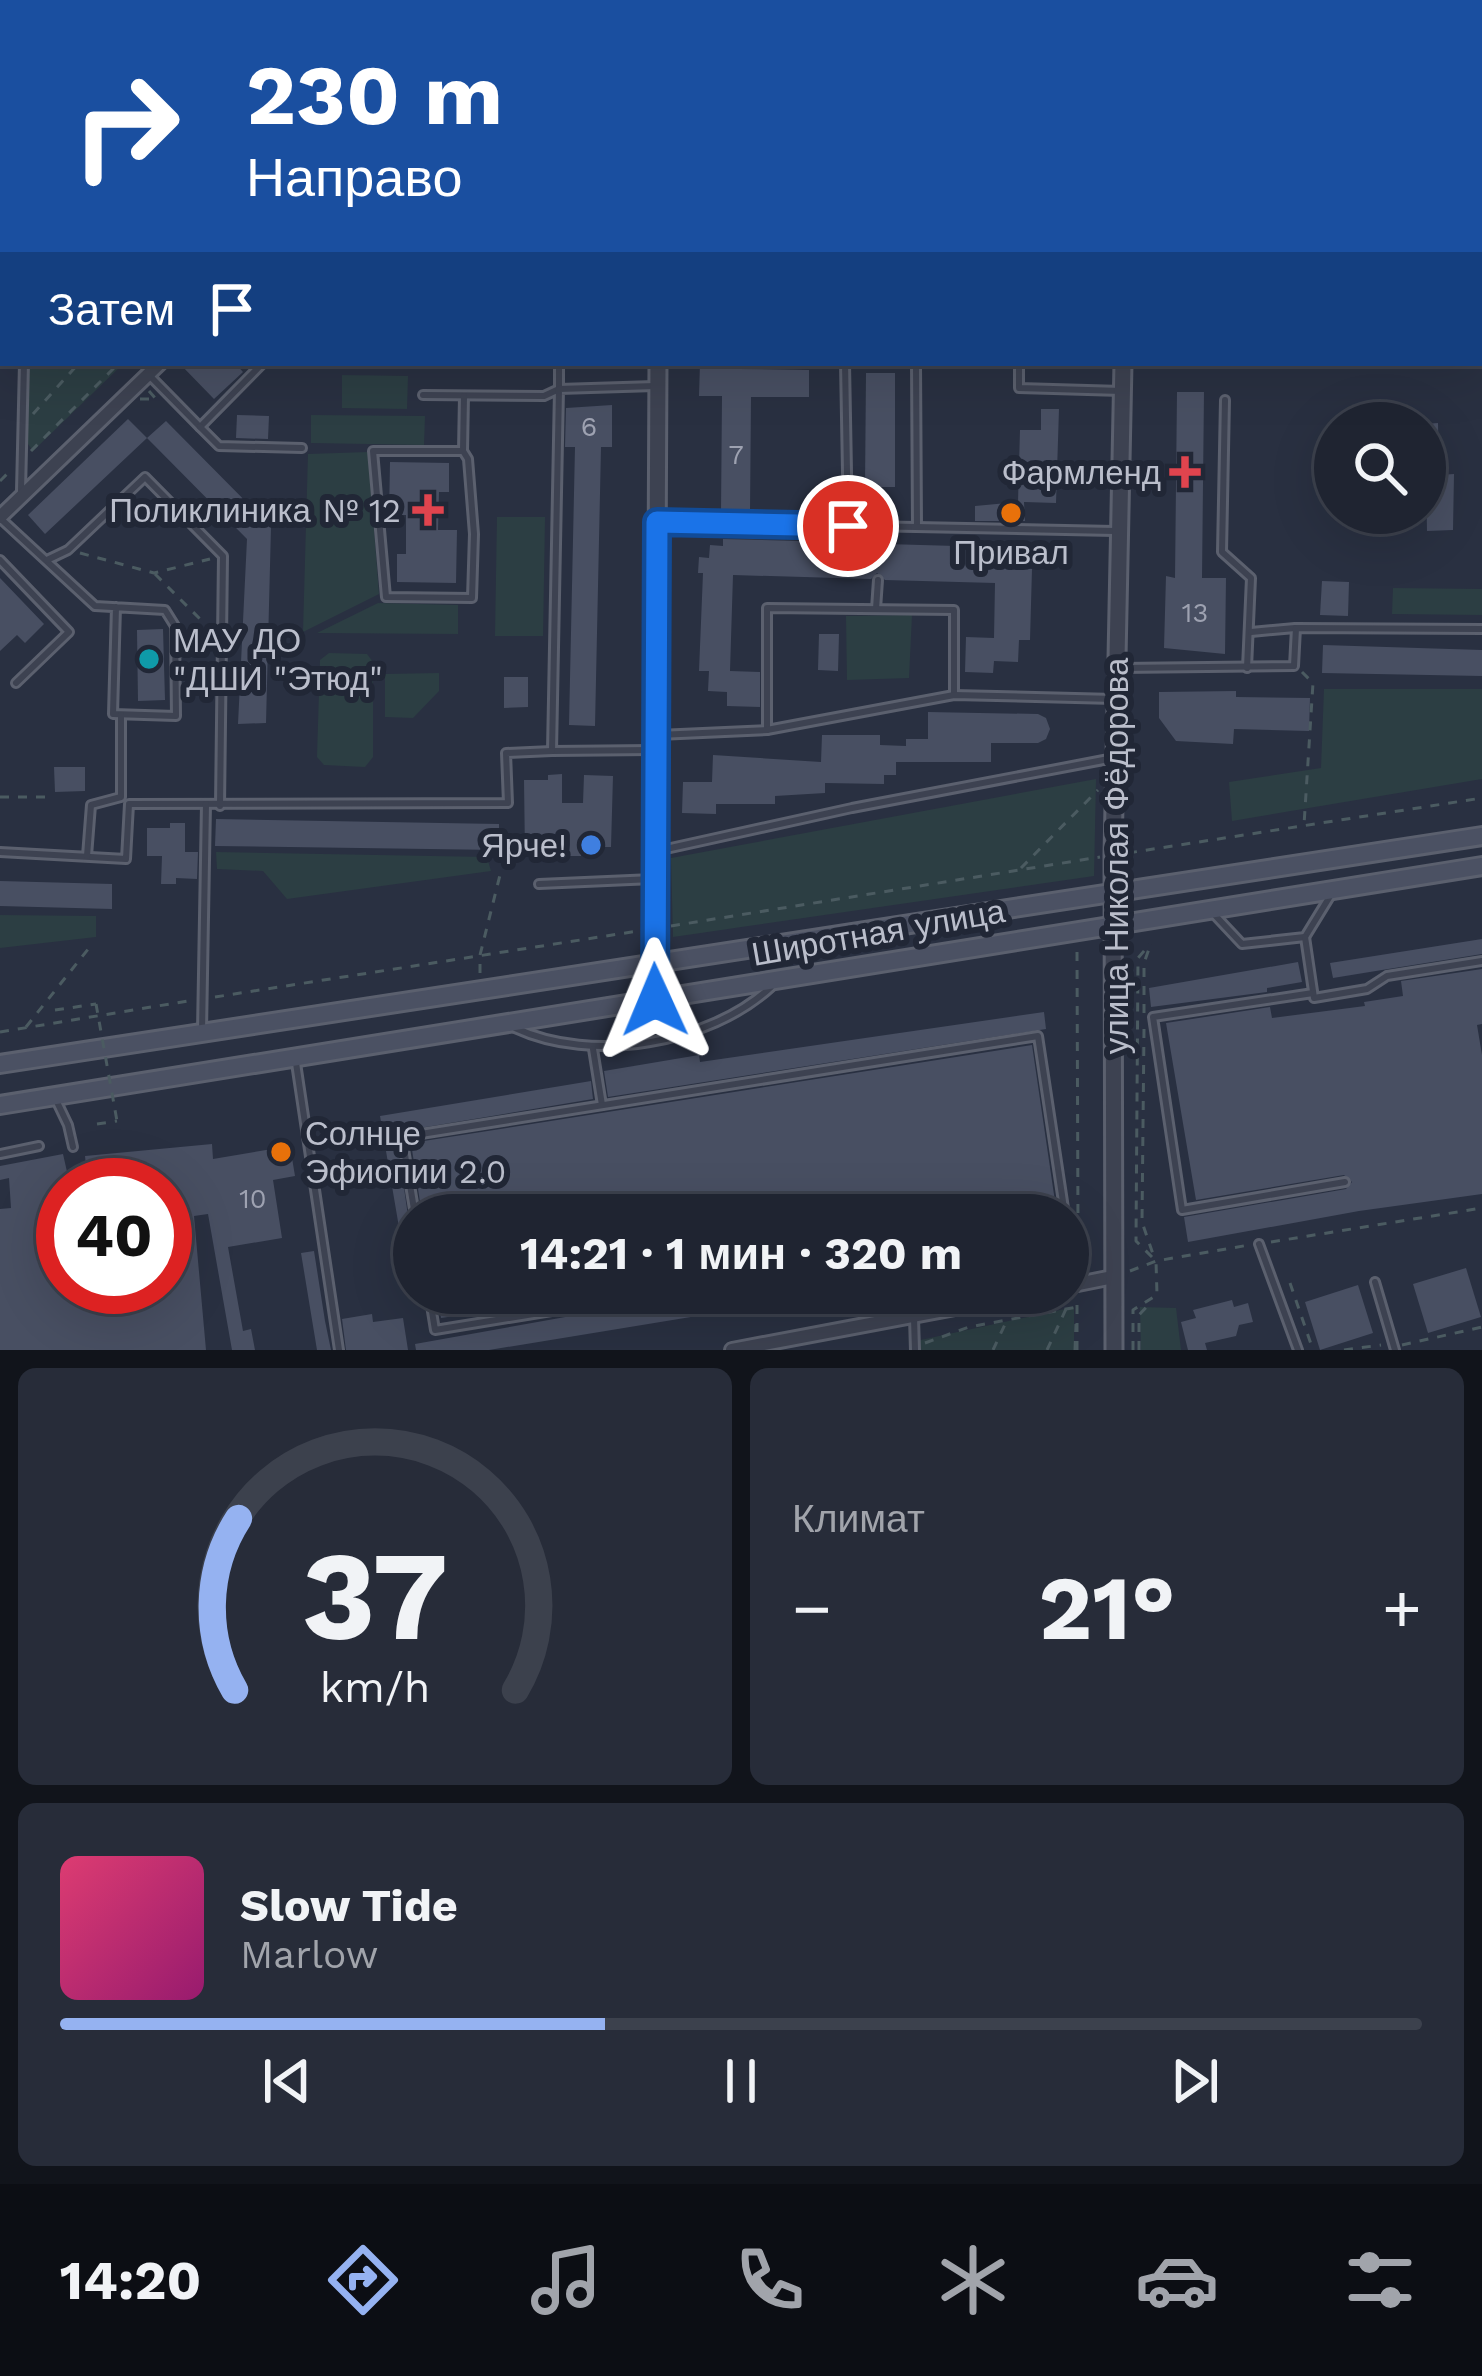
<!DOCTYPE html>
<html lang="ru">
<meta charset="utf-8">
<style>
body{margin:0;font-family:"Work Sans",sans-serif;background:#272c39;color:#f1f3f6;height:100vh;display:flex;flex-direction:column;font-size:45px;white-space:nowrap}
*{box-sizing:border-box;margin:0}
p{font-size:39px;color:#a1a4ab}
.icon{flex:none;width:66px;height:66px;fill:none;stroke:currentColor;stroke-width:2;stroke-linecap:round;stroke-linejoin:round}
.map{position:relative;height:1350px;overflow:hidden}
.drawer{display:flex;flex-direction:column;gap:18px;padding:18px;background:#11141b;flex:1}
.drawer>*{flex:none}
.top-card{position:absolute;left:0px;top:0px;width:1482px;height:366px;box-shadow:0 12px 48px #0002,0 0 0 3px #3c414d;background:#1a4fa0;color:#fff;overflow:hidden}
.fabs{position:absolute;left:1314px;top:402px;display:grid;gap:24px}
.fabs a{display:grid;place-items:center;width:132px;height:132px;border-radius:50%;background:#1f2431;box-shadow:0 12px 48px #0002,0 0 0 3px #3c414d;font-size:60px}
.speed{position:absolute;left:36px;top:1158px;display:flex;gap:24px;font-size:60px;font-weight:700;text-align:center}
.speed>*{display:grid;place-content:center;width:156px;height:156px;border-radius:50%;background:#1f2431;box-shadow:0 12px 48px #0002,0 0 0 3px #3c414d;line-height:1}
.speed .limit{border:18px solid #d22;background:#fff;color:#111}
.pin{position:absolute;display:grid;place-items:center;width:102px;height:102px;color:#fff;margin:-51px;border:6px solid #fff;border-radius:50%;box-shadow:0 3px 12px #0007}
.me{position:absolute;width:132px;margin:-66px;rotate:359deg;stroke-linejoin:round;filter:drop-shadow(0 0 9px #0008)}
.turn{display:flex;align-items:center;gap:42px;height:252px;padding:0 48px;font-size:54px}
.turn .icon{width:156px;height:156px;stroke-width:2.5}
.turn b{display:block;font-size:84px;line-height:102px}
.then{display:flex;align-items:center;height:114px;padding:0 48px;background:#0003;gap:24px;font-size:45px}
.big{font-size:90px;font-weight:700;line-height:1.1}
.drawer .tile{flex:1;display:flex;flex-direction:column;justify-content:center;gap:18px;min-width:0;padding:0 42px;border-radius:18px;background:#272c39}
.drawer .dial{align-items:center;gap:0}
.dial svg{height:312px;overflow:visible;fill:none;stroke:#3c414d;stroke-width:7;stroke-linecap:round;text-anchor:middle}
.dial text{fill:#f1f3f6;stroke:none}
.song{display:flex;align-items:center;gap:36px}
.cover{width:144px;height:144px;border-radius:18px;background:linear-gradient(135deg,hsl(340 70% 55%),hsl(320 70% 35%))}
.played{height:12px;border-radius:6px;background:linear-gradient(90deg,#95b2f1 40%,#3c414d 40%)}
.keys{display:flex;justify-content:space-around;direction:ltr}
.heat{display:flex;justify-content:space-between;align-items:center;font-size:66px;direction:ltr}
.drawer .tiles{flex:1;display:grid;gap:18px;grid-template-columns:1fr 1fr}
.tile:last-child{grid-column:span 2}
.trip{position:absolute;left:393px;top:1194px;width:696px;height:120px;border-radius:60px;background:#1f2431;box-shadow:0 12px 48px #0002,0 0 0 3px #3c414d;font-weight:700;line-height:120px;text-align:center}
.dock{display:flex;height:192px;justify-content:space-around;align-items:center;background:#0c0e14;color:#a1a4ab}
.dock .icon{width:84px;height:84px}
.dock .selected{color:#95b2f1}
.dock b{font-size:54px;color:#f1f3f6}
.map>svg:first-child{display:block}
.green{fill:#2c3e43}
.building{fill:#484f62}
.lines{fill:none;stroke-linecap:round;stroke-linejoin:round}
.service-casing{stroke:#5b606e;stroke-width:12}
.minor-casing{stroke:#5b606e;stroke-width:18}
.tertiary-casing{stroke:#5b606e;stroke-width:21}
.secondary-casing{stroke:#5b606e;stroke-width:22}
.path{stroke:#4b5b61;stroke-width:3;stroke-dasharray:9 9;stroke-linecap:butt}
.service{stroke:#3d4251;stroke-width:6}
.minor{stroke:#3d4251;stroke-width:12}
.tertiary{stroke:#3d4251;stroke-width:15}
.secondary{stroke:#4b5163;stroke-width:16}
.path-bridge{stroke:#4b5b61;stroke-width:3;stroke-dasharray:9 9;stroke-linecap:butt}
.route-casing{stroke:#114b97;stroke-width:30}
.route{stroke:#1a73e8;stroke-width:21}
.health-dot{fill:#e0444e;stroke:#212736;stroke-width:4.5}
.food-dot{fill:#e8710a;stroke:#212736;stroke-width:4.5}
.culture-dot{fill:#0f9aa8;stroke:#212736;stroke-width:4.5}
.shop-dot{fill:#3f7fe0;stroke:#212736;stroke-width:4.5}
.labels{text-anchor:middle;stroke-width:12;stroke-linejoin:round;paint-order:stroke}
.number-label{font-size:27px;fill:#9ea2b1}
.poi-label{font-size:33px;fill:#babecb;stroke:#212736;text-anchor:end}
.street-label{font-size:33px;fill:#babecb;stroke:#212736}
</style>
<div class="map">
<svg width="1482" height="1350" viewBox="0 0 1482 1350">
<rect width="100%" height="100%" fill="#293041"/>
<g class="green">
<polygon points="28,363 124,363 33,451 28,444"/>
<polygon points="342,375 408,376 407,409 342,408"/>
<polygon points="311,415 425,416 424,445 311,443"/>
<polygon points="368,452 379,594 303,632 308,454"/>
<polygon points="497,517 545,517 543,636 495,636"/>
<polygon points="1393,588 1482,589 1482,615 1392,614"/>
<polygon points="378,603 458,605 458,634 317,633"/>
<polygon points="912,615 909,678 847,680 846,616"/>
<polygon points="329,653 367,654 373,662 373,757 365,767 324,765 317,757 320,660"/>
<polygon points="439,673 439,691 413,718 385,717 385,674"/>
<polygon points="1324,689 1482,689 1482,779 1232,821 1229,782 1321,768"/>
<polygon points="1096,779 1094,876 673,937 671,858"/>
<polygon points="216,852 487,857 491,871 287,899 263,871 217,869"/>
<polygon points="0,915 96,916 96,937 0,948"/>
<polygon points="1074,1307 1074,1350 916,1350 916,1341"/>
<polygon points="1140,1307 1176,1308 1181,1350 1141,1350"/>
</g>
<g class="building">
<polygon points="179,363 235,363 243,372 214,399"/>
<polygon points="700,363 738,363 738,369 809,370 809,397 751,397 750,513 721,513 722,396 699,396"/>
<polygon points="866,373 895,373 895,487 865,487"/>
<polygon points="1177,392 1204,392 1202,578 1226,578 1225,654 1164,648 1166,576 1175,578"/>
<polygon points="612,405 612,447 601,447 595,726 569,725 575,447 565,447 566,408"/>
<polygon points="1041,409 1059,409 1056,503 1024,502 1025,521 975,521 975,506 1018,502 1020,430 1041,430"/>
<polygon points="237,415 269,416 268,439 236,438"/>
<polygon points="128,419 147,438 45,534 28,515"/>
<polygon points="166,421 271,527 266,723 238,724 247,539 147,438"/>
<polygon points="1438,423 1439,475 1454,474 1453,530 1427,531 1425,424"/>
<polygon points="390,462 449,463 449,492 439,492 438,530 457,530 456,583 397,582 397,554 406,554 406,515 389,515"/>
<polygon points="723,539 871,543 877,551 886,544 1024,548 1023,569 1032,569 1030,640 1019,640 1018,662 994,661 993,673 965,672 966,637 994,638 995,583 885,580 877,573 871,579 733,575 730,671 760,672 760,707 727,706 727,692 708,691 709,671 699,671 703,573 698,573 699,557 709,558 710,545 723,546"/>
<polygon points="0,578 44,624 25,643 17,635 0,651"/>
<polygon points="1322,581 1349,582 1348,616 1320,615"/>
<polygon points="163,629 165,700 138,701 137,630"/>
<polygon points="819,634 839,634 838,671 818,670"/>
<polygon points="1323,645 1482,650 1482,676 1322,673"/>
<polygon points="504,677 528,677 528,707 504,708"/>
<polygon points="1236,691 1236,697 1310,698 1309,731 1234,729 1233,744 1176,741 1159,718 1159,692"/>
<polygon points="928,712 1038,714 1046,718 1050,729 1046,739 1038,743 991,743 991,762 896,762 896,775 884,775 884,784 825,783 825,793 775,796 775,804 716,804 716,814 682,813 683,782 712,782 713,755 821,762 822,735 880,735 880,745 906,746 906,739 928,739"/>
<polygon points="54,767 85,767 85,791 55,792"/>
<polygon points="562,774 562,803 583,803 584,775 613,776 611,847 581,847 581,856 525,856 524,780 548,780 548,775"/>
<polygon points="216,819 499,824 499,850 215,846"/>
<polygon points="170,823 185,823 185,852 198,852 197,879 176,878 176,884 161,884 162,856 147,856 147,828 170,828"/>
<polygon points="0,881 112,884 112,909 0,906"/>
<polygon points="1482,939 1482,954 1382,970 1333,978 1330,963"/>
<polygon points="1298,962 1302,982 1267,988 1267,992 1151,1007 1149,988"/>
<polygon points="1482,969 1482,1024 1477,1025 1482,1055 1482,1194 1359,1211 1188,1242 1184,1217 1346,1189 1352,1182 1344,1175 1196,1200 1166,1023 1270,1007 1272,1018 1365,1006 1364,1002 1403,996 1401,981"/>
<polygon points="1044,1012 1046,1029 608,1097 604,1071 699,1055 700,1062"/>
<polygon points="1032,1045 1057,1215 422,1215 411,1143"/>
<polygon points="591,1081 593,1099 396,1132 408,1216 414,1233 414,1280 408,1280 380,1116"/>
<polygon points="212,1144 213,1159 290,1146 295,1176 273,1180 282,1238 228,1247 243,1331 251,1329 255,1350 232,1350 208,1214 194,1216 206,1350 0,1350 0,1209 11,1208 9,1178 0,1180 0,1166 63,1154 70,1185 63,1185 63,1287 176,1287 166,1185 88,1185 85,1156"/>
<polygon points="314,1251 325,1321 331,1350 317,1350 301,1253"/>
<polygon points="1466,1268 1481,1317 1428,1333 1413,1284"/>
<polygon points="1358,1285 1373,1333 1320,1350 1305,1302"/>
<polygon points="437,1293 615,1293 441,1318"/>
<polygon points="725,1293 800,1293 800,1299 489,1350 416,1350 415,1344 666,1299 666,1303"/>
<polygon points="1232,1300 1234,1307 1248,1303 1253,1322 1239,1325 1236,1336 1205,1343 1207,1350 1188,1350 1181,1322 1196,1318 1193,1310"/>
<polygon points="372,1314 373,1322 403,1318 408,1350 346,1350 342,1319"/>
</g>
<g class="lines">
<g class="service-casing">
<g id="service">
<polyline points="311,0 312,3"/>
<polyline points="436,0 441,3"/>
<polyline points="846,0 846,3"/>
<polyline points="1423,0 1423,3"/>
<polyline points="79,3 79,0"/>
<polyline points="186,3 190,0"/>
<polyline points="1172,3 1172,0"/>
<polyline points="1249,3 1292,0"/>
<polyline points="1479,34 1482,34"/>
<polyline points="0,85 3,82"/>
<polyline points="1479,104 1482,104"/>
<polyline points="0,197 3,197"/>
<polyline points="1479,242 1482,243"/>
<polyline points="2,295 3,295"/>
<polyline points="845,363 848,527"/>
<polyline points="916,363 917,527"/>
<polyline points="1019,363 1019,388 1122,391"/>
<polyline points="1255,363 1354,363"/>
<polyline points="148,374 200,427 263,363"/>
<polyline points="423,395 544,396 559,389 559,363"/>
<polyline points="1225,400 1222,552 1251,578 1247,668"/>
<polyline points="200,427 219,446 302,448"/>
<polyline points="463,451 373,451 386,597 472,598 474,534 468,459 463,451 464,396"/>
<polyline points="21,491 24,363"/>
<polyline points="2,520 95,606 165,610 175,626 176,716 113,714 116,607"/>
<polyline points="660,522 1115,531"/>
<polyline points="878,527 878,544"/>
<polyline points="0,560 69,632 16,683"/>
<polyline points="47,560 68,550 145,477 223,556 220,806"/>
<polyline points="876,609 878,580"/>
<polyline points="1251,632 1295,628"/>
<polyline points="1120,668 1294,666 1296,628 1482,629"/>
<polyline points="767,730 767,608 954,610 954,695"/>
<polyline points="658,735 767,730 954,695 1115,699"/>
<polyline points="652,750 552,751 559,389 655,386"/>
<polyline points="657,851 852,808 1114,758"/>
<polyline points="0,852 126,859 129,804 508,803 506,753 552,751"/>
<polyline points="87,856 91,805 121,797 121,715"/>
<polyline points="539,884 653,879"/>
<polyline points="1211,911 1242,944 1305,937 1332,893"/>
<polyline points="1305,937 1314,998 1367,989 1387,976 1482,961"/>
<polyline points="1313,993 1153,1017 1182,1210 1345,1182"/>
<path d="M515,1028C592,1064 709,1044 771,987"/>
<polyline points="202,1031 206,804"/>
<polyline points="593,1049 602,1105"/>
<polyline points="296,1063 339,1350"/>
<polyline points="56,1100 68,1125 73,1147"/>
<polyline points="0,1154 39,1146"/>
<polyline points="415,1215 402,1137 1038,1036 1065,1215"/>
<polyline points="1068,1233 1071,1255 1068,1256"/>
<polyline points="1259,1244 1298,1350"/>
<polyline points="1375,1282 1395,1350"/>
<polyline points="429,1293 435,1330 662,1293"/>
<polyline points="914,1318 915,1350"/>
</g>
</g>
<g class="minor-casing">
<g id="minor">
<polyline points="0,517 160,363"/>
<polyline points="1068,1286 1113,1277"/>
<polyline points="732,1350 1034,1293"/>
</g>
</g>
<g class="tertiary-casing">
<g id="tertiary">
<polyline points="657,0 658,3"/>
<polyline points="1130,3 1130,0"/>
<polyline points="655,1000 658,363"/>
<polyline points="1114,1350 1113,855 1123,363"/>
</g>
</g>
<g class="secondary-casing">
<g id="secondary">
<polyline points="0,1064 1482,836"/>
<polyline points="0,1105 1482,866"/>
</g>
</g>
<g class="path">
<polyline points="148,3 148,0"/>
<polyline points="140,399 156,399 149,391"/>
<polyline points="33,414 79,363"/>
<polyline points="31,451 119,363"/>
<polyline points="0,481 11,470"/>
<polyline points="80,553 154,573 210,559"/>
<polyline points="155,574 212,631"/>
<polyline points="1302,672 1313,683 1304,825"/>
<polyline points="0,797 49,797"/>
<polyline points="1128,853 1482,798"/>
<polyline points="1021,868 1098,790"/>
<polyline points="671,926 1100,857"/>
<polyline points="1077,952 1078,1228"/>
<polyline points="480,973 480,955 500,875"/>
<polyline points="215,997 638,931"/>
<polyline points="55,1010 96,1004"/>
<polyline points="1144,1013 1144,963 1150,946"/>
<polyline points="26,1027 93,943"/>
<polyline points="1144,1029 1142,1222 1154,1257"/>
<polyline points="0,1032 194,1000"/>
<polyline points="97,1124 117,1121"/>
<polyline points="1271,1242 1482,1208"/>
<polyline points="1130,1271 1156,1261 1249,1245"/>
<polyline points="1290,1283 1313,1350"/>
<polyline points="925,1343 969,1327 1077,1307"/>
<polyline points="1402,1345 1482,1327"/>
<polyline points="993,1350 1007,1320"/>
<polyline points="1047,1350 1066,1309"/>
<polyline points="1075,1350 1076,1324"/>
<polyline points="1077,1350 1077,1298"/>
<polyline points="1133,1350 1133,1310 1157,1295 1156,1261 1136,1241 1138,958 1150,944"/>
<polyline points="1139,1350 1139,1315 1152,1301"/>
<polyline points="1344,1350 1381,1345"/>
</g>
<use href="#service" class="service"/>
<use href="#minor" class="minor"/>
<use href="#tertiary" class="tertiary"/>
<use href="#secondary" class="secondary"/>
<polyline class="path-bridge" points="96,1004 117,1121"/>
</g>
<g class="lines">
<g class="route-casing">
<polyline id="route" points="655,1000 657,522 848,526"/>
</g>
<use href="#route" class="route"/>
</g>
<g class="health-dot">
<path d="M1179 454h12v12h12v12h-12v12h-12v-12h-12v-12h12z"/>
<path d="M422 492h12v12h12v12h-12v12h-12v-12h-12v-12h12z"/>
</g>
<g class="food-dot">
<circle cx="1011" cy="513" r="12"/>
<circle cx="281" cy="1152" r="12"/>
</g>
<circle class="culture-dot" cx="149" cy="659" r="12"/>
<circle class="shop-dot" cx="591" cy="845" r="12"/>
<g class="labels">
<g class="number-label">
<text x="589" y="436">6</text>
<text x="736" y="464">7</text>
<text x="1195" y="622">13</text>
<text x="253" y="1208">10</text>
</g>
<g class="poi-label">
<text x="1161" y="484">Фармленд</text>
<text x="401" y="522">Поликлиника № 12</text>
<text x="1011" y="564" text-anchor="middle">Привал</text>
<text x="173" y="652" text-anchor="start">МАУ ДО<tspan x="173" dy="38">"ДШИ "Этюд"</tspan></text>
<text x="567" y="857">Ярче!</text>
<text x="305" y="1145" text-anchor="start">Солнце<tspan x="305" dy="38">Эфиопии 2.0</tspan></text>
</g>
<g class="street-label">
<text transform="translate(1116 856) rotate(-90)" y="12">улица Николая Фёдорова</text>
<text transform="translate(878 932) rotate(-10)" y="12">Широтная улица</text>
</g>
</g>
</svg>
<div class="fabs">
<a><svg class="icon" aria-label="search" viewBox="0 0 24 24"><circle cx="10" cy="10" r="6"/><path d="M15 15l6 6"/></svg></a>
</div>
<div class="speed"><div class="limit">40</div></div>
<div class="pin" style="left:848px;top:526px;background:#d93025"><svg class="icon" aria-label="arrive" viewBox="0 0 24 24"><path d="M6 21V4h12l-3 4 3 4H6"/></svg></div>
<svg class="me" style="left:655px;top:1000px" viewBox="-20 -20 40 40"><path d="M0-17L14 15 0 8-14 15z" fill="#1a73e8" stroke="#fff" stroke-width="4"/></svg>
<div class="trip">14:21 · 1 мин · 320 m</div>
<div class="top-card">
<div class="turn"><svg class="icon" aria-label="right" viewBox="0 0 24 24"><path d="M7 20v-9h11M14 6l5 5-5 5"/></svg><div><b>230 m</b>Направо</div></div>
<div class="then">Затем<svg class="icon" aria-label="arrive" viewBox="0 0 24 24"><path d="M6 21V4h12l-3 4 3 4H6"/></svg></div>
</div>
</div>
<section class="drawer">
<div class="tiles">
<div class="tile dial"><svg viewBox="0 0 100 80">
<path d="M14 69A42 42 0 1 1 86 69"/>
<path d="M14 69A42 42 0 0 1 15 25" stroke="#95b2f1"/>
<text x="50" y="56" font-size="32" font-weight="700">37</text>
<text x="50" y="72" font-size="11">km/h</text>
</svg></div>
<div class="tile"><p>Климат</p>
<div class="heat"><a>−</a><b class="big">21°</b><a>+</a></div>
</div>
<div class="tile">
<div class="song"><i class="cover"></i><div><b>Slow Tide</b><p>Marlow</p></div></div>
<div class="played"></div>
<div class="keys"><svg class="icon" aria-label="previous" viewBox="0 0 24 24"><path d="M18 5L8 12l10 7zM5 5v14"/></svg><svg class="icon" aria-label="pause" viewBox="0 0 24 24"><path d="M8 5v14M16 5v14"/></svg><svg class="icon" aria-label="next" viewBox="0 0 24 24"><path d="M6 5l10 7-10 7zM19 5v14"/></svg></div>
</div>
</div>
</section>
<nav class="dock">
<b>14:20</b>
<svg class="icon selected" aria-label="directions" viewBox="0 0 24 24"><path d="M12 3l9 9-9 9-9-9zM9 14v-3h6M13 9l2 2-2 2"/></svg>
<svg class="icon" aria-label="music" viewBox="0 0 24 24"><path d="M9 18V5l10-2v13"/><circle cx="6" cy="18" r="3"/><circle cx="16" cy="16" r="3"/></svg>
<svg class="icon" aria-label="phone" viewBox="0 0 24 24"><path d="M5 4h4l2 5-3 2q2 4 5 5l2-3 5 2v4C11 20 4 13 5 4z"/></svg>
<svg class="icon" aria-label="climate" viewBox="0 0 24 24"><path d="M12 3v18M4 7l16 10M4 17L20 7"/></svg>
<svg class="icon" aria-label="car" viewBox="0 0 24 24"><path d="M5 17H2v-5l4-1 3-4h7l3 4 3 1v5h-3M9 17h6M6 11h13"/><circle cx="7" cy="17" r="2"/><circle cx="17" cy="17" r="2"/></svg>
<svg class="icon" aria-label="filters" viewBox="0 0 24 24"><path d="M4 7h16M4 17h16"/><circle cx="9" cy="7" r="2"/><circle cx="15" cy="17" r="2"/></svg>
</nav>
